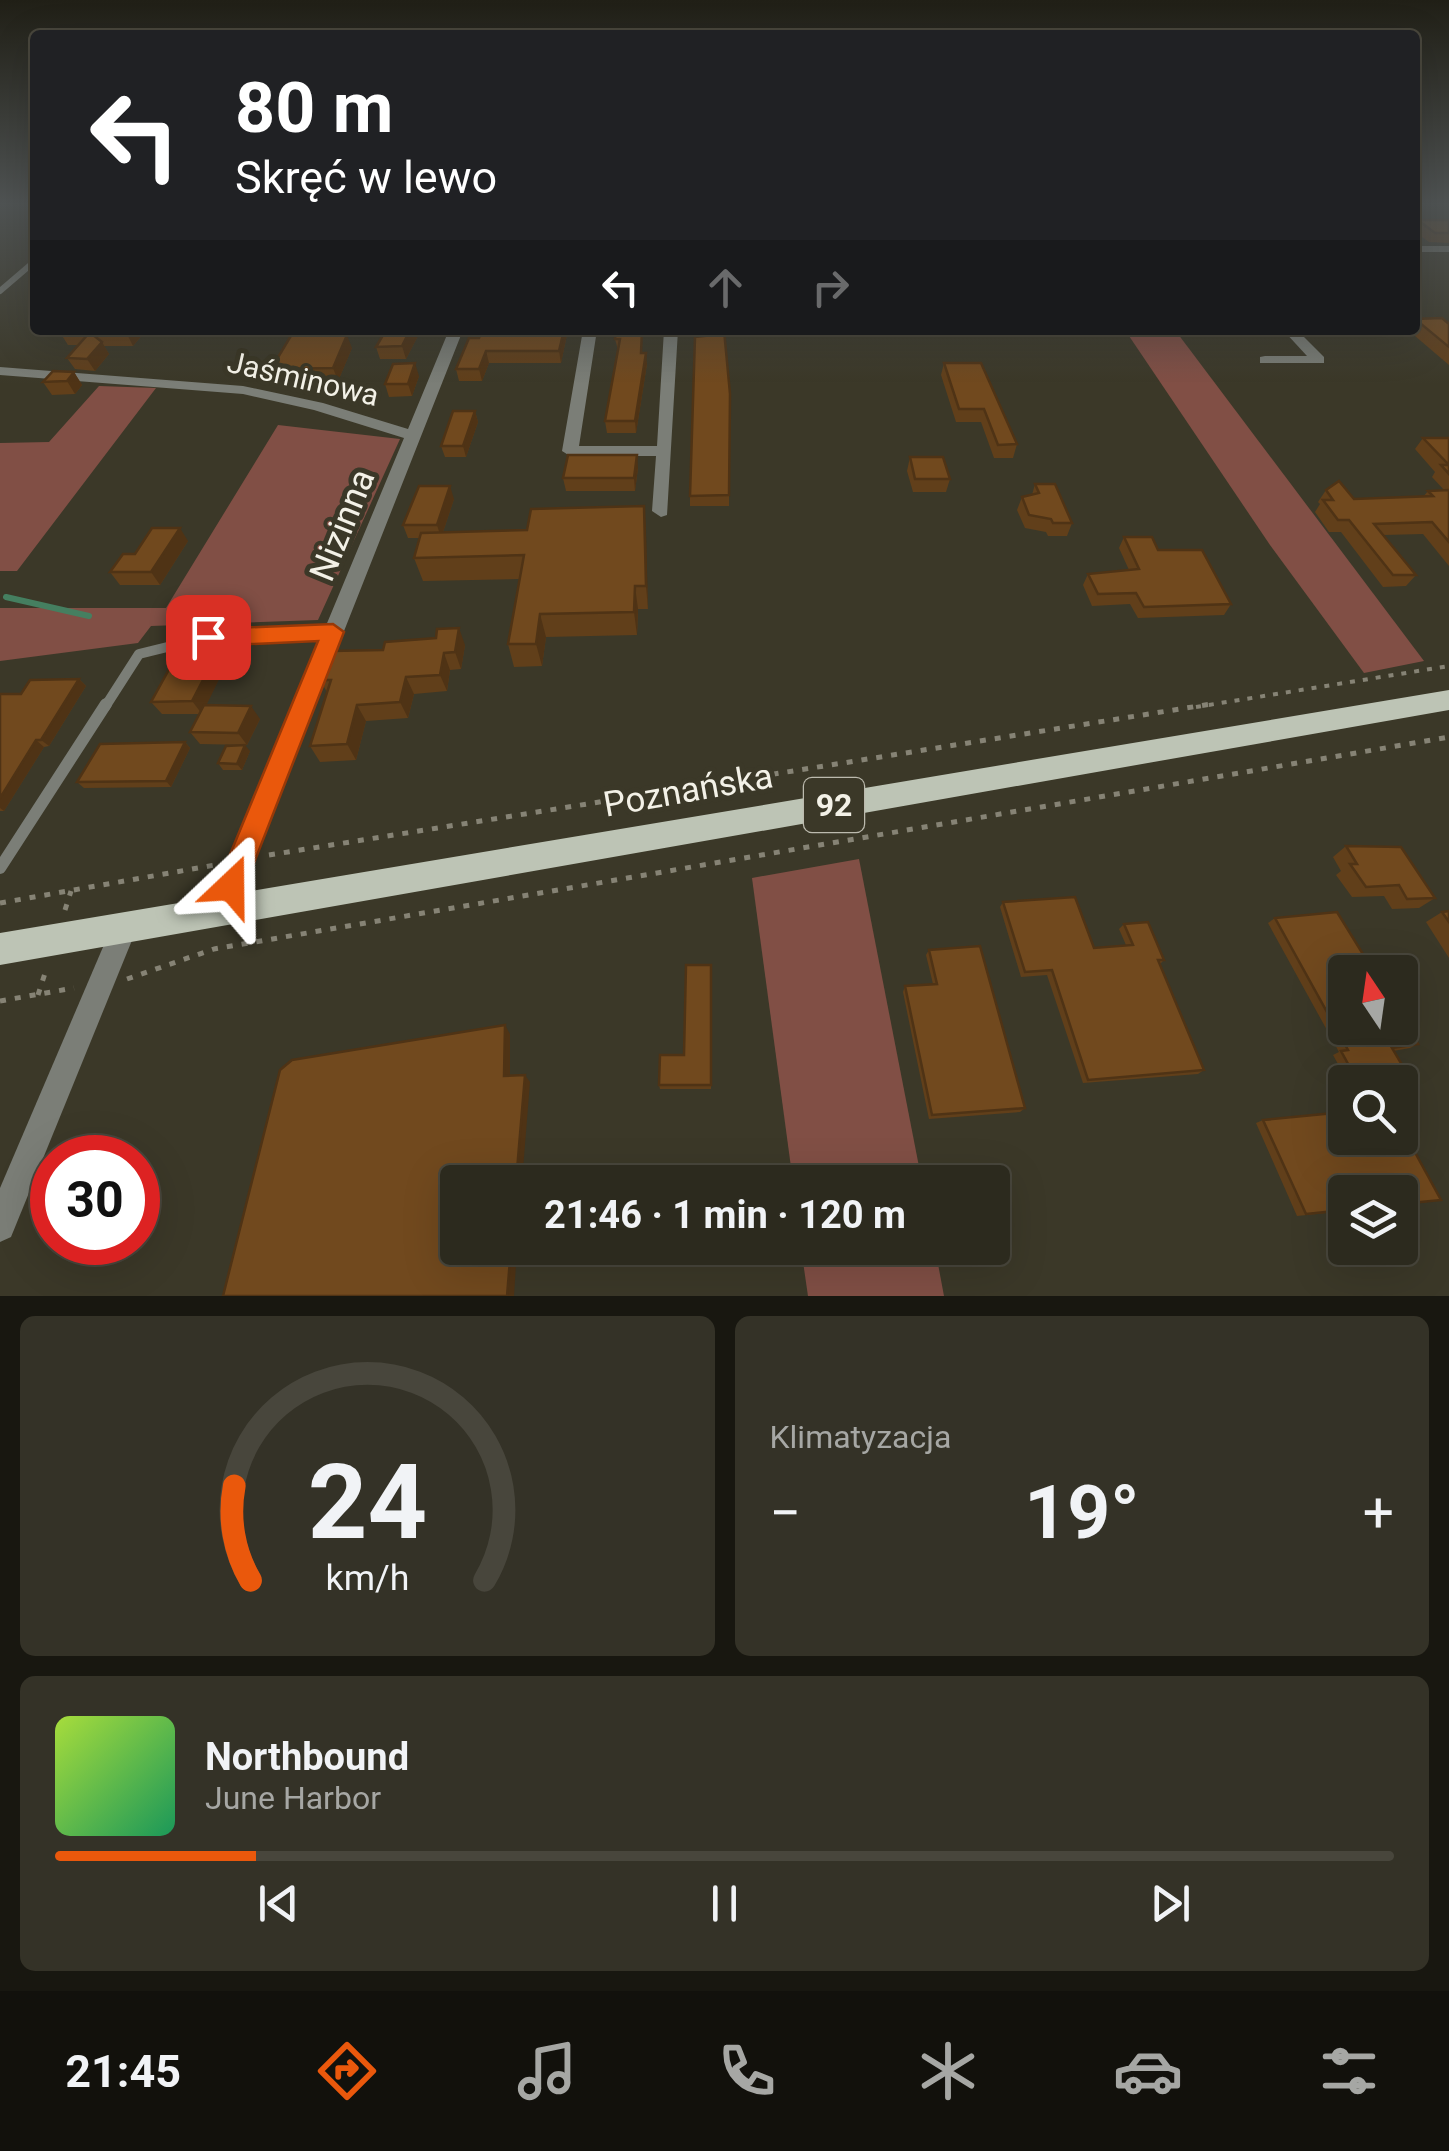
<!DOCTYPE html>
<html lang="pl">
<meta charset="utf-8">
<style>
body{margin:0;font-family:Roboto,sans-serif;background:#343227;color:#f1f3f6;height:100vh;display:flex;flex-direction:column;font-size:38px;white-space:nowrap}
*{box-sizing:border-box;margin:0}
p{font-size:32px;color:#a6a7a4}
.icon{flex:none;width:55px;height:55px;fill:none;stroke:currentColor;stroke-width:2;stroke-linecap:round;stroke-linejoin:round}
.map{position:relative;height:1296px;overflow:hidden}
.panel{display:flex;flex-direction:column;gap:20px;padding:20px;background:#181710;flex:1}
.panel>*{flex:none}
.hud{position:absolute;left:30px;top:30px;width:1390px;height:305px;border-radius:10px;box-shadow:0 10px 40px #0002,0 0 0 2px #48463c;background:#202124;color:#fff;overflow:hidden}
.needle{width:65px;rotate:347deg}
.buttons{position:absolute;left:1328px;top:955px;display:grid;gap:20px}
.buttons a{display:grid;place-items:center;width:90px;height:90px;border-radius:10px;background:#2c2a1e;box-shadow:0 10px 40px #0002,0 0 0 2px #48463c;font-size:50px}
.speed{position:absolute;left:30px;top:1135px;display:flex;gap:20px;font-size:50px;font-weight:700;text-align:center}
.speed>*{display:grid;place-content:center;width:130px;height:130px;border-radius:50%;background:#2c2a1e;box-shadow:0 10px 40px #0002,0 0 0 2px #48463c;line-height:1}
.speed .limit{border:15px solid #d22;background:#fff;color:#111}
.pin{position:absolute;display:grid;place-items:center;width:85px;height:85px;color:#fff;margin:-42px;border-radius:20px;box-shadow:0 5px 15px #0006}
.me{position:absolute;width:110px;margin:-55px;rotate:23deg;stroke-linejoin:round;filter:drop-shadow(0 0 8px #0008)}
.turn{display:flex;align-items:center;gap:35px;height:210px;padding:0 40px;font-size:45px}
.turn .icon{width:130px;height:130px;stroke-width:2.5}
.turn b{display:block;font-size:70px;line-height:85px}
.lanes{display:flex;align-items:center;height:95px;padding:0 40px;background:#0003;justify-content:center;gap:50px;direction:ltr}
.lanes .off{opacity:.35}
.big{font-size:75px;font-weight:700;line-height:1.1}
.panel .card{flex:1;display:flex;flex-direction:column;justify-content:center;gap:15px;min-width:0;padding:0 35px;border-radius:15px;background:#343227}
.panel .dial{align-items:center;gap:0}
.dial svg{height:260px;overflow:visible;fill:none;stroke:#48463c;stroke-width:7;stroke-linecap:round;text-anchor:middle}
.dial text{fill:#f1f3f6;stroke:none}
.song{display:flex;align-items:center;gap:30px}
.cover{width:120px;height:120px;border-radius:15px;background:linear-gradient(135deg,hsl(80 70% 55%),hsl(150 70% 35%))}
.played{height:10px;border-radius:5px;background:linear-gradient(90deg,#ea580c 15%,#48463c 15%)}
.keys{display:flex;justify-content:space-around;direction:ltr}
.heat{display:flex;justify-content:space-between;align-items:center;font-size:55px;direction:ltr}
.panel .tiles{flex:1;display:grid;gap:20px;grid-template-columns:1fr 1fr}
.card:last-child{grid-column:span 2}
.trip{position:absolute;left:440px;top:1165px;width:570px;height:100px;border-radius:10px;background:#2c2a1e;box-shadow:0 10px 40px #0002,0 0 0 2px #48463c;font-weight:700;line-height:100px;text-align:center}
.tabs{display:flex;height:160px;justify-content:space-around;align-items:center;background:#12110c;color:#a6a7a4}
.tabs .icon{width:70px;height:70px}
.tabs .on{color:#ea580c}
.tabs b{font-size:45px;color:#f1f3f6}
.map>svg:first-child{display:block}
.green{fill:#814f45}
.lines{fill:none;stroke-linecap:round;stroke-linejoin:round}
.stream{stroke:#457f60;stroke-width:6}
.path-far1{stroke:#868375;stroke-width:4;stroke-dasharray:5 8;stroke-linecap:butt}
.path{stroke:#868375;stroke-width:5;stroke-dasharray:6 9;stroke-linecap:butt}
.lane-far2{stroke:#7b7e77;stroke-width:6}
.lane-far1{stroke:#7b7e77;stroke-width:10}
.lane{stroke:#7b7e77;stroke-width:12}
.street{fill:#7b7e77;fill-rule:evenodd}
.primary{fill:#bdc4b5;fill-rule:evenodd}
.wall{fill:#613f1a}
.shaded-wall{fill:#4f3315}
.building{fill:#71491e;stroke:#4f3315;stroke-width:2.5}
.route{fill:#ea580c;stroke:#983908;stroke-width:2.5}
.labels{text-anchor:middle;stroke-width:10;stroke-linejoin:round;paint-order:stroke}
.far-street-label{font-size:30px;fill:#f3f1e7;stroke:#3b3828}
.shield{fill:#3b3828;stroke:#bcbaae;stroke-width:2.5}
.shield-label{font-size:32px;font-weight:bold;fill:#f3f1e7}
.street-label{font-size:35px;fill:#f3f1e7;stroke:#3b3828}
</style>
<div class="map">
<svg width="1449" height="1296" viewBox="0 0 1449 1296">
<rect width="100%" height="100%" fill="#3b3828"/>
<g class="green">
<polygon points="1125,330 1175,330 1424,661 1364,673 1270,545"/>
<polygon points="99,386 156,388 17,571 0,571 0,443 49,442"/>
<polygon points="278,425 400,439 318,620 151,626 138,643 0,661 0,608 166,608"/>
<polygon points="859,859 922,1182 793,1182 752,878"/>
<polygon points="801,1248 935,1248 944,1296 808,1296"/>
</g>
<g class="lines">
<polyline class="stream" points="6,597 89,616"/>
<polyline class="path-far1" points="1196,707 1449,666"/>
<g class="path">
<polyline points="269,855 1211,704"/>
<polyline points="0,903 215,865"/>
<polyline points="65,910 71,891"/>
<polyline points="127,979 214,949 1449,737"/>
<polyline points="38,995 47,967"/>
<polyline points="0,1001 74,988"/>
</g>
<polyline class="lane-far2" points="0,291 35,261"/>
<polyline class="lane-far1" points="105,707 139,654 208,637 333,632"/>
<polyline class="lane" points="0,868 106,704"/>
<g class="street">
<rect x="1415" y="246" width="34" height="6"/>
<polygon points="449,330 463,330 233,912 229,921 220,924 211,921 207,912 404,438 314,410 243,394 0,375 0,367 243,386 323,403 408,429"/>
<polygon points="583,330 597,330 579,446 657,446 664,330 678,330 667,515 661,517 652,511 656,456 570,456 562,451"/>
<polygon points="1283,330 1297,330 1324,357 1324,363 1260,363 1260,357 1265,356 1307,356"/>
<polygon points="124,915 133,919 137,928 11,1237 0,1242 0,1188 115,919"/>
</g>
<polygon class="primary" points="1449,690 1449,710 0,965 0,933"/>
</g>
<g class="wall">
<polygon points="1418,220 1449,220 1449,243 1429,242 1415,232 1415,225"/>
<polygon points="1415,319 1449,324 1449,365 1408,330 1415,330"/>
<polygon points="65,330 190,330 187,334 143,334 133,346 104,346 109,354 95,371 75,369 67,358 78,345 68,345 61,334"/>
<polygon points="386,330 421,330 406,359 380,359 376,347"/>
<polygon points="482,330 568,330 561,363 489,363 482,381 459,381 456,369 479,338"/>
<polygon points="616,330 642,353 647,364 636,433 607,433 605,421 618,350 615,339"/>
<polygon points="352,348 338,381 277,382 271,369"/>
<polygon points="944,363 1017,444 1013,458 994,458 981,422 956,422 941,375"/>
<polygon points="74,372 82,385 75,394 52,395 43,382"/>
<polygon points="419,376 412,396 389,397 385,384"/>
<polygon points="730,394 729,506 690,506 690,496"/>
<polygon points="475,411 478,422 466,457 445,457 441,446"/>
<polygon points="1423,438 1449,438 1449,566 1423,534 1383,535 1416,575 1406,586 1383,587 1341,532 1329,532 1315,512 1320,504 1318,502 1326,490 1354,499 1423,497 1428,491 1445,491 1432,477 1435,472 1415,449"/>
<polygon points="910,457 950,479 946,492 913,492 907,471"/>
<polygon points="638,468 635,491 566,491 563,478"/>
<polygon points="1035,484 1072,523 1067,536 1048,536 1046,532 1025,528 1017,510 1022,497 1032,495"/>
<polygon points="454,499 443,532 527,530 644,506 648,609 638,609 637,635 546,637 542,666 514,667 508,644 519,579 423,581 414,558 419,538 408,538 403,525"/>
<polygon points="1124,537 1231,604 1224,615 1138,618 1130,604 1092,606 1083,585 1088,574 1129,570 1119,548"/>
<polygon points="188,541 160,585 120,585 110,572 135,554"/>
<polygon points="465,645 461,669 450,670 447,691 414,694 408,718 366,721 356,760 320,762 310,746 327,692 320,680 383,650"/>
<polygon points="216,655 225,667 206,705 260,719 247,745 200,744 190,732 199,714 162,714 151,702"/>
<polygon points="79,679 86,686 49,746 44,747 4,811 0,811 0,694 21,694"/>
<polygon points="185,742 190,748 171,787 84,788 77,782"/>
<polygon points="250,751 242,770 223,770 218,763"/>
<polygon points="1346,846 1435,898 1419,908 1392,909 1384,896 1352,897 1336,875 1341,871 1333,857"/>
<polygon points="1003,902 1094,948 1126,945 1119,929 1124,924 1164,960 1160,964 1204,1070 1198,1074 1083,1083 1047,975 1021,977 1000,907"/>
<polygon points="1449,911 1449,958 1426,922 1442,912"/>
<polygon points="1275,918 1418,1044 1410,1048 1393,1051 1411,1080 1400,1084 1348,1082 1333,1055 1339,1052 1268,923"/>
<polygon points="929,950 1025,1108 1020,1112 929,1119 903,992 905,986 933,984 926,955"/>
<polygon points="711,965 711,1089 660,1089 659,1085 684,1055"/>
<polygon points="1263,1120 1441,1200 1400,1206 1400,1192 1345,1192 1345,1211 1297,1216 1256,1123"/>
</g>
<g class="shaded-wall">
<polygon points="131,330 141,330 143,334 133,346 127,334"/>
<polygon points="410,330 421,330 406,359 402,346"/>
<polygon points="564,330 568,330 561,363 559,351"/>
<polygon points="347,335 352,348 338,381 333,368"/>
<polygon points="102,342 109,354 95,371 87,359"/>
<polygon points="486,351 489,363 482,381 479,369"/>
<polygon points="646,353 647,364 636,433 635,421"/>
<polygon points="415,363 419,376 412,396 408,384"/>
<polygon points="74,372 82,385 75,394 67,381"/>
<polygon points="475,411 478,422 466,457 463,446"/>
<polygon points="637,455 638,468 635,491 634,478"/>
<polygon points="450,486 454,499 441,538 437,525"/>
<polygon points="644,506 646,529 648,609 646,586"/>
<polygon points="180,528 188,541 160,585 151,572"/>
<polygon points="635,586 638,609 637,635 634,612"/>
<polygon points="540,614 546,637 542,666 536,644"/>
<polygon points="459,628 465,645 461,669 455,652"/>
<polygon points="444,653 450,670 447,691 440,675"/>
<polygon points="216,655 225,667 202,714 192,701"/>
<polygon points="406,677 414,694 408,718 400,702"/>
<polygon points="79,679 86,686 49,746 41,740"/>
<polygon points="357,705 366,721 356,760 347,744"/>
<polygon points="251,706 260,719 247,745 238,733"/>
<polygon points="36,740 44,747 4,811 0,808 0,798"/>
<polygon points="185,742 190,748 171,787 166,781"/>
<polygon points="245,745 250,751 242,770 237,764"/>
<polygon points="505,1025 510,1034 510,1084 504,1076"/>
<polygon points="525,1075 530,1082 522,1182 516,1182"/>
<polygon points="511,1248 517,1248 514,1296 507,1296"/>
</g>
<g class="building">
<polygon points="1418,220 1449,220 1449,233 1435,233"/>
<polygon points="1442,318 1449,324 1449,347 1415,319"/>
<polygon points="65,330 131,330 127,334 93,335 102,342 87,359 67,358 89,333 61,334"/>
<polygon points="386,330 410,330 402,346 376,347"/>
<polygon points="482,330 564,330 559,351 486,351 479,369 456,369 469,338 479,338"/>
<polygon points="616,330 642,330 641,353 646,353 635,421 605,421 620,339 615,339"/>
<polygon points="704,330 724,330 730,394 729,495 690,496 695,337 705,336"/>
<polygon points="292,334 347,335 333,368 271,369"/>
<polygon points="415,363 408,384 385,384 393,364"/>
<polygon points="944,363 981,363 1017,444 998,445 984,409 959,409"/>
<polygon points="53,371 74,372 67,381 43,382"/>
<polygon points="453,411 475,411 463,446 441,446"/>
<polygon points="1423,438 1449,438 1449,474 1441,465 1449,465"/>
<polygon points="568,455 637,455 634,478 563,478"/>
<polygon points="910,457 943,457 950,479 915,479"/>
<polygon points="1339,481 1354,499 1433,496 1428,491 1449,490 1449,542 1432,522 1374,524 1416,575 1393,575 1349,520 1338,520 1323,500 1333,500 1326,490"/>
<polygon points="1035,484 1055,484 1072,523 1053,523 1051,519 1029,515 1022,497 1039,493"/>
<polygon points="419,486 450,486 437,525 403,525"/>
<polygon points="644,506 646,586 635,586 634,612 540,614 536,644 508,644 524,555 414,558 421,533 527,530 531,509"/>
<polygon points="152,528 180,528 151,572 110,572 123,554 135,554"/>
<polygon points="1124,537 1152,537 1158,550 1202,550 1231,604 1144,607 1136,593 1098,594 1088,574 1139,569"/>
<polygon points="459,628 455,652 444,653 440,675 406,677 400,702 357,705 347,744 310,746 331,680 320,680 331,651 383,650 385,642 436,638 437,629"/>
<polygon points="177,655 216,655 192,701 151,702"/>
<polygon points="79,679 41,740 36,740 0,798 0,694 21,694 30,680"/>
<polygon points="204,705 251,706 238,733 190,732"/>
<polygon points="185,742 166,781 77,782 100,744"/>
<polygon points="245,745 237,764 218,763 226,746"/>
<polygon points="1346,846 1401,847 1435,898 1407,899 1399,885 1366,887 1350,864 1357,864"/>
<polygon points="1075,897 1094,948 1133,945 1124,924 1148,922 1164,960 1158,960 1204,1070 1088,1080 1052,970 1025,972 1003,902"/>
<polygon points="1449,911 1449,922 1442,912"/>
<polygon points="1337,912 1374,972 1345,972 1345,1028 1400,1028 1400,1015 1418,1044 1392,1048 1411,1080 1388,1082 1358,1082 1341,1051 1348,1050 1275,918"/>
<polygon points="980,946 1025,1108 932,1115 905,986 937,984 929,950"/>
<polygon points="686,965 711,965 711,1085 659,1085 660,1055 684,1055"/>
<polygon points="505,1025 504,1076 525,1075 516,1182 458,1182 458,1248 511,1248 507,1296 223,1296 280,1070 292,1060"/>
<polygon points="1345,1112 1345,1138 1400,1138 1400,1125 1441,1200 1400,1204 1400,1192 1345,1192 1345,1210 1306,1214 1263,1120"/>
</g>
<linearGradient id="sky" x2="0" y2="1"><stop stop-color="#201f16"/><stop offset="0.53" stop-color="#4f5353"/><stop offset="1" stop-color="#4f5353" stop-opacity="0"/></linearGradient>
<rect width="1449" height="384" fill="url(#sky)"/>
<polygon class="route" points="333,624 344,632 245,886 241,896 231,900 221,896 217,886 318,641 208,646 197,637 208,629"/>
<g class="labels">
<g class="far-street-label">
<text transform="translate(303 379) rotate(13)" y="10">Jaśminowa</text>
</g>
<rect class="shield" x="804" y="778" width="60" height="54" rx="8"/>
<g class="shield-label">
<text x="834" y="816">92</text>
</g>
<g class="street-label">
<text transform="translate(342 525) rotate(-68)" y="12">Nizinna</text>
<text transform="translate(688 790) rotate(-10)" y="12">Poznańska</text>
</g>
</g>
</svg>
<div class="buttons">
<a><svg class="needle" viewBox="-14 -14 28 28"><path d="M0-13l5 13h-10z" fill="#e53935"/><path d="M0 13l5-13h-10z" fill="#a6a7a4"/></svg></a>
<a><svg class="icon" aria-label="search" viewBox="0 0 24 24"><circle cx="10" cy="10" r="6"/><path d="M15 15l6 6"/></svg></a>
<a><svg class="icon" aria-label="layers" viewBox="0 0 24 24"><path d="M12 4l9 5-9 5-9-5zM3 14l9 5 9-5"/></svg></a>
</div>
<div class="speed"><div class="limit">30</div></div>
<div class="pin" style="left:208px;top:637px;background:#d93025"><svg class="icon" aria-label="arrive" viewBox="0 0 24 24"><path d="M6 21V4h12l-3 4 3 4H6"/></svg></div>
<svg class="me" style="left:231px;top:886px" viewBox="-20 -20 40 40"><path d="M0-17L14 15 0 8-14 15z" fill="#ea580c" stroke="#fff" stroke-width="4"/></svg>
<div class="trip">21:46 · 1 min · 120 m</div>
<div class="hud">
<div class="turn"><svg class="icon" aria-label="left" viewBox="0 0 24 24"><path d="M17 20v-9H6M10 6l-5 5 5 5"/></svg><div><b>80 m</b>Skręć w lewo</div></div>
<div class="lanes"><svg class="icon" aria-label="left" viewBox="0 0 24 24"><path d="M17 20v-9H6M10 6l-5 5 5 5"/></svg><svg class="icon off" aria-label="ahead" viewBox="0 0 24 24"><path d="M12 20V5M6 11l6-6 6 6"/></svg><svg class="icon off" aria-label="right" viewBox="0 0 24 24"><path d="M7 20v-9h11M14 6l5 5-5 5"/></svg></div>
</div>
</div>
<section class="panel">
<div class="tiles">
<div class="card dial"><svg viewBox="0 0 100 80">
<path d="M14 69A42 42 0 1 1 86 69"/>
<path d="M14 69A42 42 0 0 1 9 40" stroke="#ea580c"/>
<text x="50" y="56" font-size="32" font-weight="700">24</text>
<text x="50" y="72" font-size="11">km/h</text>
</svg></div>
<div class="card"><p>Klimatyzacja</p>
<div class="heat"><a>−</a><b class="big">19°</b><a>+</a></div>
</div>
<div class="card">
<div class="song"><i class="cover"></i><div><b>Northbound</b><p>June Harbor</p></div></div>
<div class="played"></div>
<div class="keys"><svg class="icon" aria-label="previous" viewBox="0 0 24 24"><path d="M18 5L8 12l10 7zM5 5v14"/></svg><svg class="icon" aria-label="pause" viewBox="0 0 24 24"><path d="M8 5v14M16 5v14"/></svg><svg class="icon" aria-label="next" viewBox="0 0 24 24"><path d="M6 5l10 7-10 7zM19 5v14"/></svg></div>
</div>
</div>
</section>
<nav class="tabs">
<b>21:45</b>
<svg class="icon on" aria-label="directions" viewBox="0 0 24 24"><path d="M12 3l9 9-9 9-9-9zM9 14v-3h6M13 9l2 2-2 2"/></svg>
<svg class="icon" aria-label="music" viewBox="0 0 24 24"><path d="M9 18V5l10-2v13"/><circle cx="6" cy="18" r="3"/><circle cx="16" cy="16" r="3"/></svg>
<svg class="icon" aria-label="phone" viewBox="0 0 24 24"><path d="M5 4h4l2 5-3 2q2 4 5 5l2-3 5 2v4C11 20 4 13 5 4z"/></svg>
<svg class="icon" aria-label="climate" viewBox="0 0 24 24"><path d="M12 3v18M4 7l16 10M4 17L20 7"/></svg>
<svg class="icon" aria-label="car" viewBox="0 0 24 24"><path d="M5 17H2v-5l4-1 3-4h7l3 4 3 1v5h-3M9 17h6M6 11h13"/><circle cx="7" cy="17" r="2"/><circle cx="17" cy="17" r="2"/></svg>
<svg class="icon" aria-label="filters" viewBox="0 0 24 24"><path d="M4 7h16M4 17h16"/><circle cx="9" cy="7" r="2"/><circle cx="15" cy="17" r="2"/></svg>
</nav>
